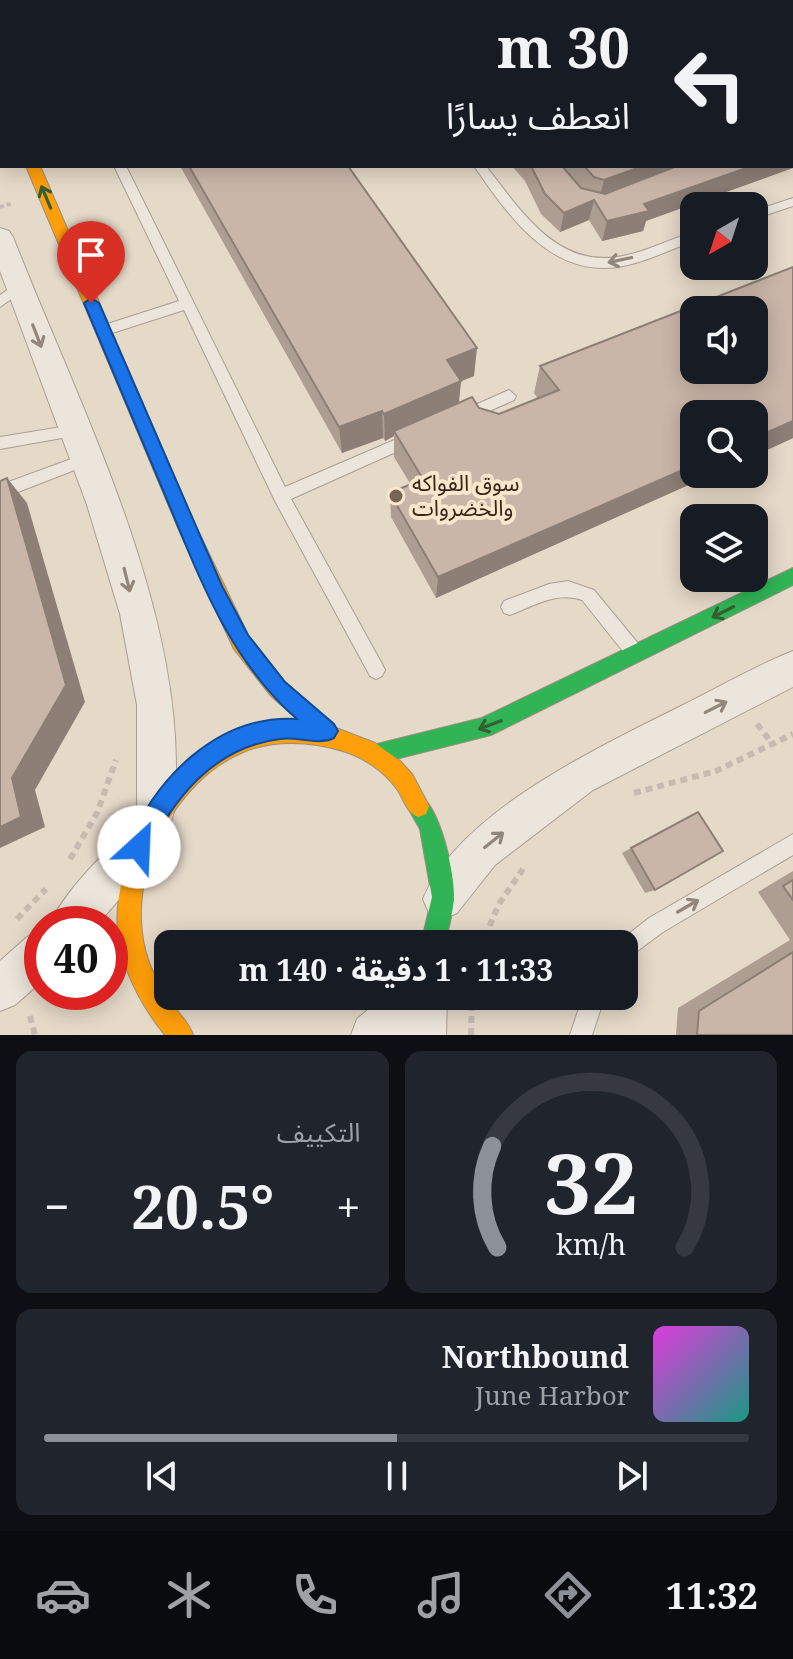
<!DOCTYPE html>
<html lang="ar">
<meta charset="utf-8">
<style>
body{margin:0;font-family:"Noto Serif","Noto Sans Arabic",serif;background:#20242c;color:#f1f3f6;direction:rtl;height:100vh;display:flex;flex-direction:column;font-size:30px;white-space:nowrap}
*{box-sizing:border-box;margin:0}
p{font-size:26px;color:#9ea1a6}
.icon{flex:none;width:44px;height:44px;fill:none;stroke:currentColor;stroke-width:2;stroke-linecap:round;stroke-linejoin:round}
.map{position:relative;height:1035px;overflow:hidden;direction:ltr}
.side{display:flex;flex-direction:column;gap:16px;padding:16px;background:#0d0f14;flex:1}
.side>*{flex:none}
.banner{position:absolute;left:0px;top:0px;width:794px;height:168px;box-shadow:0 4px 20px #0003;direction:rtl;background:#171b24;color:#f1f3f6;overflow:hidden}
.needle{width:52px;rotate:219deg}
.controls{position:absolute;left:680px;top:192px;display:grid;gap:16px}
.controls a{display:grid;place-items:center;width:88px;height:88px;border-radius:16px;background:#171b24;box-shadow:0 4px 20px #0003;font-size:40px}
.speed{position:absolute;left:24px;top:906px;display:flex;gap:16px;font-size:40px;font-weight:700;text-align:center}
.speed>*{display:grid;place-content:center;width:104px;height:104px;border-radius:50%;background:#171b24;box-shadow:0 4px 20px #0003;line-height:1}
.speed .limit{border:12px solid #d22;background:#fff;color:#111}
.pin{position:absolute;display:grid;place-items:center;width:68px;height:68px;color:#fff;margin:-82px -34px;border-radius:50% 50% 50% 0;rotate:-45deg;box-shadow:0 0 8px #0007}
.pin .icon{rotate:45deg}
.me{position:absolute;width:88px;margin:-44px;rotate:25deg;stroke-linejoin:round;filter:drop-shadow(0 0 6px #0008)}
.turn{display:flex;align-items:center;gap:28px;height:168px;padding:0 32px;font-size:36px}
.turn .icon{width:104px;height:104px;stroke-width:2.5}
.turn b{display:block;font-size:56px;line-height:68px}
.big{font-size:60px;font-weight:700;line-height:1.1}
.side .widget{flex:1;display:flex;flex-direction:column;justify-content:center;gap:12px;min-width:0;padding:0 28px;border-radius:16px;background:#20242c}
.side .dial{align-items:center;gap:0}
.dial svg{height:208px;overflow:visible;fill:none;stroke:#363941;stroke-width:7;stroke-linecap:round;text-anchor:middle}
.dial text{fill:#f1f3f6;stroke:none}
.song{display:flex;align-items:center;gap:24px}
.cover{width:96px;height:96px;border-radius:12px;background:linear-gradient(135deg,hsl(300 70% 55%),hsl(170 70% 35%))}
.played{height:8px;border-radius:4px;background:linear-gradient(90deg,#8c9099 50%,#363941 50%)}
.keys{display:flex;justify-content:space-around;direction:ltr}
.heat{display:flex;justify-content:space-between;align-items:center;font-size:44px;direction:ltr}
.side .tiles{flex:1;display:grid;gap:16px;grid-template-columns:1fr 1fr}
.widget:last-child{grid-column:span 2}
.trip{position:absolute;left:154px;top:930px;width:484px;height:80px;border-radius:16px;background:#171b24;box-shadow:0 4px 20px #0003;font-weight:700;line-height:80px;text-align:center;direction:rtl}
.dock{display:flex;height:128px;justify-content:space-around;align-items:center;background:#090b0e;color:#9ea1a6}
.dock .icon{width:56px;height:56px}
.dock .on{color:#8c9099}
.dock b{font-size:36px;color:#f1f3f6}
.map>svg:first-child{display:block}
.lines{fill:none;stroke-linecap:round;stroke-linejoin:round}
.lane-casing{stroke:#aa9e92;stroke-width:2}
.street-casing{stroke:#aa9e92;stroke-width:2}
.fast-casing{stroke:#998d82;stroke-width:2}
.slow-casing{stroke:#998d82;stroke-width:2}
.path-far1{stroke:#c5bbb1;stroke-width:4;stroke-dasharray:4 3;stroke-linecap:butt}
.path{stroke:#c5bbb1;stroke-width:6;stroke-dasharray:7 5;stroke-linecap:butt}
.lane{fill:#ece5db;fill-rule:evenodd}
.street{fill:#ece5db;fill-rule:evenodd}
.fast{fill:#30b455;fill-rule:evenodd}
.slow{fill:#ff9f0a;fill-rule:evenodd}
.wall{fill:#ae9d91}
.shaded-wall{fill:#8d7f76}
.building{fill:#cab6a9;stroke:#8d7f76;stroke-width:2;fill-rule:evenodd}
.oneway{stroke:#355e32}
.oneway2{stroke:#92857a}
.route{fill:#1a73e8;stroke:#114b97;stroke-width:2}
.poi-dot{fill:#756457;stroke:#f9e6cb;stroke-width:3}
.labels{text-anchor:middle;stroke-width:8;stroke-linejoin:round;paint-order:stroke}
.poi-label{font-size:22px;fill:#38251a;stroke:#f9e6cb;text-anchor:start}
</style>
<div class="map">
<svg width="793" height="1035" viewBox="0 0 793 1035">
<rect width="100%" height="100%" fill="#e5d9c8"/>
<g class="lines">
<g class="lane-casing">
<g id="lane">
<polygon points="708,0 719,0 720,2 709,2"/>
<polygon points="792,116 793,117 793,125 792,124"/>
<rect x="792" y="133" width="1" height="8"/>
<polygon points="114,166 126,166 285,487 406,435 416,435 419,439 416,443 291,499 382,664 385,670 382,676 376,679 370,676 275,501 184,310 103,336 96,331 98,327 179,301"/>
<path d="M474,166H486C521,211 558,270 623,256C648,251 670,239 694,232V241C669,250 644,263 618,267C550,277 508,215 474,166Z"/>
<polygon points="793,198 793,206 754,219 754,211"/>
<polygon points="19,282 26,287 24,290 0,307 0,295"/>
<polygon points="509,390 516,396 514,400 467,421 457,421 455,417 457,413"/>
<polygon points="74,425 81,431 79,435 0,449 0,437"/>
<polygon points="85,454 90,456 93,460 90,464 0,499 0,485"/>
<path d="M568,581L594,590L641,647L644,653L641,659L635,661L629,659L582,600C556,591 534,606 510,615L504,613L501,607L504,601L549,584Z"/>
<polygon points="793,834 793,855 663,932 624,961 624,944 617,943 649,918"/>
<polygon points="583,996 605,996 592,1035 570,1035"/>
</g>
</g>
<g class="street-casing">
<g id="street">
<polygon points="164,0 191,0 163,2"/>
<polygon points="269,0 296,0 268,2"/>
<rect x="0" y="14" width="2" height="12"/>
<polygon points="2,100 2,114 0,115 0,101"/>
<path d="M0,228L9,231L13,237C76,398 175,589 176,764C176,785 178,805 170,824L156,829L142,824L137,810V705L120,614L87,505L0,271Z"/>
<path d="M793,651V687L593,790L495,865L457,913L443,919L429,913L423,899C459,811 602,746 683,705C719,687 755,666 793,651Z"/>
<path d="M131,835L145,841L151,855L145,869L98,924H50C61,898 105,846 131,835Z"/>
<polygon points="42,931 42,981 15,1005 0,1011 0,961 27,937"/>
<polygon points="384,996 447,996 446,1035 351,1035 357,1019"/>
</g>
</g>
<g class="fast-casing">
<g id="fast">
<polygon points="793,568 793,585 491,735 376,764 369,760 365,753 369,746 482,718"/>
<path d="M418,795C440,804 456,878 454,900C452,915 448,930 445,944H421L432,897L420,829L407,806L410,798Z"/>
</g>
</g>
<g class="slow-casing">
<path id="slow" d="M26,166H40L197,529L248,635L285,682L336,728L375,743L400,761L412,774L429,806L426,814L418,817C406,812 404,799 397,789C384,771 363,757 343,751C311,741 272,739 241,753C177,781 133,864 142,933C145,960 157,984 173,1005C180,1015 189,1023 193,1035H165C141,1005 122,970 118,931C115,898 124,866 138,836C169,769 224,719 301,722L271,696L234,649L179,530Z"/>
</g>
<g class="path-far1">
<polyline points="790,0 793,2"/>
<polyline points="0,207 13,203"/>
</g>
<g class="path">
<polyline points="757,724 774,746"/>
<polyline points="634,793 716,771 793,734"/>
<polyline points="70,859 97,813 116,760"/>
<polyline points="17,919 46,889"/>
<polyline points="485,937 499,904 523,869"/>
<polyline points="30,1016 35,1035"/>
<polyline points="471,1035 472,996"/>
</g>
<use href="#lane" class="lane"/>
<use href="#street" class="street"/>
<use href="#fast" class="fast"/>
<use href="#slow" class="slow"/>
</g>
<g class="wall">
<rect x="792" y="27" width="1" height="58"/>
<polygon points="180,166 348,166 474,376 461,381 459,403 499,414 538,399 534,393 540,366 793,267 793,438 754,456 694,474 713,474 436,598 391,517 390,493 411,485 394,457 394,436 385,441 383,438 342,453"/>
<polygon points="512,166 562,166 565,169 565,166 792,166 646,221 643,231 602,241 589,220 560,232 541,214 525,181"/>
<polygon points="698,812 655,890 645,893 622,853"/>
<polygon points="793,871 793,1035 676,1035 678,1008 790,940 758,892"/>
</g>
<g class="shaded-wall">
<polygon points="597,0 672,0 672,2 590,2"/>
<polygon points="793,151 793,168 646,221 643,231 602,241 607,221 644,204 752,166 792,166"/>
<polygon points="643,166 692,166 599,200 604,180"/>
<polygon points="594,200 589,220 560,232 564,213"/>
<polygon points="477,348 474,376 444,388 447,360"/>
<polygon points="461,381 458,409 394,431 394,436 385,441 384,414"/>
<polygon points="382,411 383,438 342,453 339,427"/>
<polygon points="793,421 793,438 754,456 754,438"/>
<polygon points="694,465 694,474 713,474 436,598 438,577"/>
<polygon points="7,478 27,503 85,702 35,790 45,827 0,848 0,827 12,778"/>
</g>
<g class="building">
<polygon points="336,0 597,0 590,2 328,2"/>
<polygon points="792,27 793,27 793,60 792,59"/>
<polygon points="189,166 348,166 477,348 447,360 461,381 384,414 382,411 339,427"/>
<polygon points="531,166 562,166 581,188 605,194 677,166 752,166 644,204 649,211 607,221 594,200 564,213 545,194"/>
<polygon points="584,166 643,166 604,180 594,177"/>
<path d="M793,267V421L754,438V414H694V465L438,577L390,493L423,479L394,431L472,397L479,408L499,414L559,390L540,366ZM694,310H754V370H694Z"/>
<polygon points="7,478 66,685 12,778 21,817 0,827 0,481"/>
<polygon points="698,812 723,851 655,890 631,848"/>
<polygon points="793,880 793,900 783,886"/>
<polygon points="793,952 793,1035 697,1035 699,1011"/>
</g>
<defs><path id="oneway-shaft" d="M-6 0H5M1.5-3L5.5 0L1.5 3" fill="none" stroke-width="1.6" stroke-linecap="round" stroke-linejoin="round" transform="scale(2)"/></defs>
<g class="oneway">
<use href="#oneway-shaft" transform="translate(46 197) rotate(-113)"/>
<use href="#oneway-shaft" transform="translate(723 612) rotate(153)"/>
<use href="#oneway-shaft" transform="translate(490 725) rotate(159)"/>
</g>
<g class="oneway2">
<use href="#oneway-shaft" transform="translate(620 260) rotate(168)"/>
<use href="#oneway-shaft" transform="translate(37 336) rotate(69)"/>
<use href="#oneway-shaft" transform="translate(127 580) rotate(76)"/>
<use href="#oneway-shaft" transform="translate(716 707) rotate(-27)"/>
<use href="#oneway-shaft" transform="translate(494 840) rotate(-39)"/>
<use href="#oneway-shaft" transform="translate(688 906) rotate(-30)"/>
</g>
<path class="route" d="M91,298L99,303L222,586L248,635L285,682L334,724L338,731L334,738C317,746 298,736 280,739C214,747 172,799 147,855L139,858L131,855L127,847C155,779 217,714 297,719C228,659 199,576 165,495C138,431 111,367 84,303Z"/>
<circle class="poi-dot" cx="396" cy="496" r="8"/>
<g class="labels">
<g class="poi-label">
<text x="412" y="491">سوق الفواكه<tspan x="412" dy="25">والخضروات</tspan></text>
</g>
</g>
</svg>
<div class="controls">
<a><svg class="needle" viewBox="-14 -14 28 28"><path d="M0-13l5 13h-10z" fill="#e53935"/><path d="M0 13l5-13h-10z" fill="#9ea1a6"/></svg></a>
<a><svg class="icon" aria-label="sound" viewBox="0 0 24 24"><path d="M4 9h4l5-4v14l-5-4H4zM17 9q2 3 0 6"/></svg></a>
<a><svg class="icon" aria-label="search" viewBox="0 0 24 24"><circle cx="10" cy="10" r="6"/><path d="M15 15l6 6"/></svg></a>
<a><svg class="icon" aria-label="layers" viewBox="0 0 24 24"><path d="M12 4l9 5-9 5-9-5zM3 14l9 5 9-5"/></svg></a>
</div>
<div class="speed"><div class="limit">40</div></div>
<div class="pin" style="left:91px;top:303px;background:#d93025"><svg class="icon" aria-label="arrive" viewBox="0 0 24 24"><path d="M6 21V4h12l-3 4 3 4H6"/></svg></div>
<svg class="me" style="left:139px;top:847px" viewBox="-20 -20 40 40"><circle r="19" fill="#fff"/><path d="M0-13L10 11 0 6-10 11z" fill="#1a73e8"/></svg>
<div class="trip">11:33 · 1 دقيقة · 140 m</div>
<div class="banner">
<div class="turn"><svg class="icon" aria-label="left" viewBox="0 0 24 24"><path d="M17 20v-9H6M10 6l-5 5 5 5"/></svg><div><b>30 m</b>انعطف يسارًا</div></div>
</div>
</div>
<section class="side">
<div class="tiles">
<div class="widget dial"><svg viewBox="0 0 100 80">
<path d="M14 69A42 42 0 1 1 86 69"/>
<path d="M14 69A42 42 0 0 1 12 30" stroke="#8c9099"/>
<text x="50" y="56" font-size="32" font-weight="700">32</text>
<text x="50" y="72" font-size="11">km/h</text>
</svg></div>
<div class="widget"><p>التكييف</p>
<div class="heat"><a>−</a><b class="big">20.5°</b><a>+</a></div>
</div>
<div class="widget">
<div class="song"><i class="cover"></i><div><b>Northbound</b><p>June Harbor</p></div></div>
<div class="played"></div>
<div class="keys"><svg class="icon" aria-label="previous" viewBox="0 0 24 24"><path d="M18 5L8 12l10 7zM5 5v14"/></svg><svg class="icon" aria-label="pause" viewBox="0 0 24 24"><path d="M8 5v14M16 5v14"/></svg><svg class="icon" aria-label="next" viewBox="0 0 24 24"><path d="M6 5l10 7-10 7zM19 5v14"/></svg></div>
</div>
</div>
</section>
<nav class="dock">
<b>11:32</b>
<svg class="icon on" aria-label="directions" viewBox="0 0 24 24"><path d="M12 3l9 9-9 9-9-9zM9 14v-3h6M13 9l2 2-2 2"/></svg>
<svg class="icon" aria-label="music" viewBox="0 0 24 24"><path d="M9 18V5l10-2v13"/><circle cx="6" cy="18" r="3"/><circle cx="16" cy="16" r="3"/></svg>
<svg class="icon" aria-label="phone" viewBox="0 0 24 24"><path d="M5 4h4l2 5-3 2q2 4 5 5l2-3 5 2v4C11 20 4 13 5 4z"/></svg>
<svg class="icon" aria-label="climate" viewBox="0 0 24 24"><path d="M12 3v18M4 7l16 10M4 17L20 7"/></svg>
<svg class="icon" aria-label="car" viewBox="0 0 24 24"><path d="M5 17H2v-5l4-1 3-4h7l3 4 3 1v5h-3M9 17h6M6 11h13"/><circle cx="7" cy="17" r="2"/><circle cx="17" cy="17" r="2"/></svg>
</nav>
